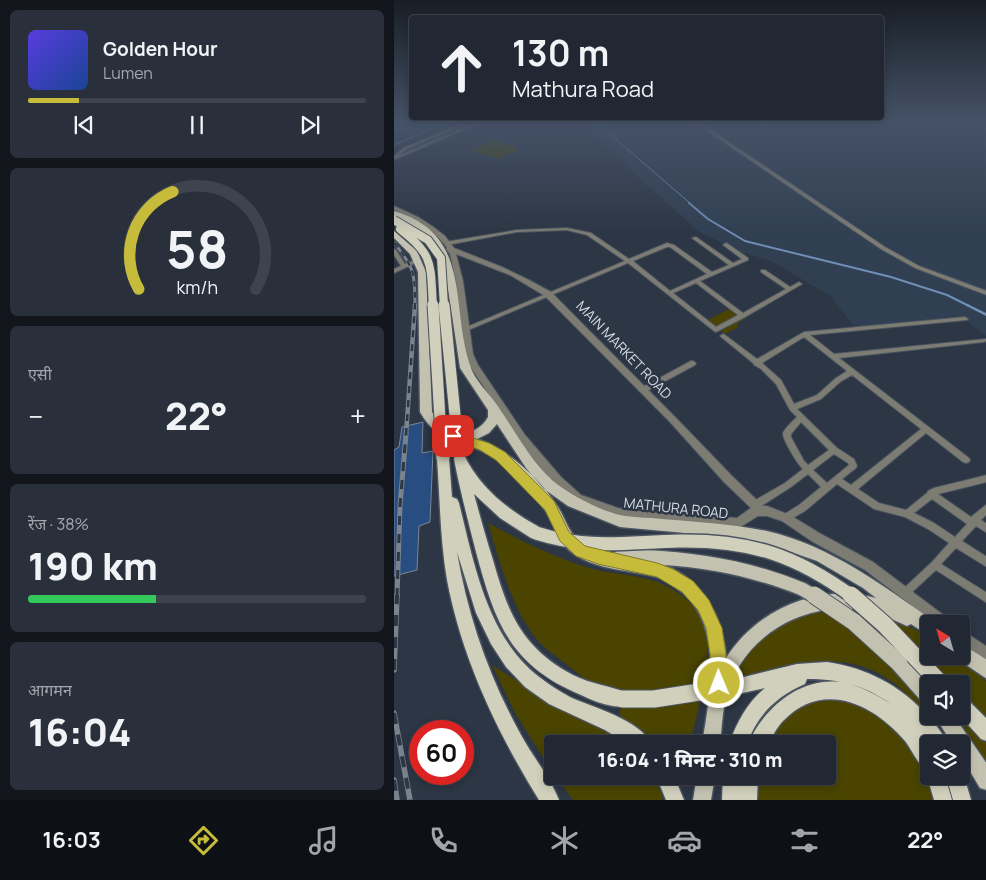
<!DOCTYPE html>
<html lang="hi">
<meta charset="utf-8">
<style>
body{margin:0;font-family:Manrope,"Noto Sans Devanagari",sans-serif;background:#29303b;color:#f1f3f6;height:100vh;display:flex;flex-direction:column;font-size:19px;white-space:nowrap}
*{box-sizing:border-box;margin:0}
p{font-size:16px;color:#a2a6ac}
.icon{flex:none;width:28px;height:28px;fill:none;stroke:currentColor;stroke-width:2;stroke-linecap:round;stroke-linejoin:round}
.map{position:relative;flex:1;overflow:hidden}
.details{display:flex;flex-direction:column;gap:10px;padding:10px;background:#12161c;width:394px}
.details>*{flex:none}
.top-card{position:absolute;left:15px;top:15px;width:475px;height:105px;border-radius:5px;box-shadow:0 2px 8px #0003,0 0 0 1px #3e444e;background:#212833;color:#f1f3f6;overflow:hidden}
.needle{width:32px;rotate:323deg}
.buttons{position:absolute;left:526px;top:615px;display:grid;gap:10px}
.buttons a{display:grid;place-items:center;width:50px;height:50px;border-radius:5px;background:#212833;box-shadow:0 2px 8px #0003,0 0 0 1px #3e444e;font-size:25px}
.speed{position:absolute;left:15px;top:720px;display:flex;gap:10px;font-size:25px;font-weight:700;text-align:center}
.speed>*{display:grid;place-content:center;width:65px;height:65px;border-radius:50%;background:#212833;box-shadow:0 2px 8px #0003,0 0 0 1px #3e444e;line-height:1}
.speed .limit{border:8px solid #d22;background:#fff;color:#111}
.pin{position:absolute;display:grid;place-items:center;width:42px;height:42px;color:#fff;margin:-21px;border-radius:10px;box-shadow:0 2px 8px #0006}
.me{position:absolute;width:55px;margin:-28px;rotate:359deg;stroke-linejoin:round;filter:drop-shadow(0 0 4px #0008)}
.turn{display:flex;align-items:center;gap:18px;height:105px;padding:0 20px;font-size:22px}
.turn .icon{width:65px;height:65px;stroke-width:2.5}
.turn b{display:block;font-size:35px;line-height:42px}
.big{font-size:38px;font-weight:800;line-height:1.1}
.details .card{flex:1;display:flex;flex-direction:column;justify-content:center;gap:8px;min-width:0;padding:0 18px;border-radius:8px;background:#29303b}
.details .dial{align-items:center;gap:0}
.dial svg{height:130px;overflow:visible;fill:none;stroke:#3e444e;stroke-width:7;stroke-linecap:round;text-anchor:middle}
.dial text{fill:#f1f3f6;stroke:none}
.song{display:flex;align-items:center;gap:15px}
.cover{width:60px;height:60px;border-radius:8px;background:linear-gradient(135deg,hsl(250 70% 55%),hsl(220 70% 35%))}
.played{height:5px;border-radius:2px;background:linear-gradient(90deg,#c7bb3b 15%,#3e444e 15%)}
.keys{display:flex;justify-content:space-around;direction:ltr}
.heat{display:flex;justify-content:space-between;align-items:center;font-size:28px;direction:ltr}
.charge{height:8px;border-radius:4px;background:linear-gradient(90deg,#34c759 38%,#3e444e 0)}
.trip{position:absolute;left:150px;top:735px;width:292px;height:50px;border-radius:5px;background:#212833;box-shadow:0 2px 8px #0003,0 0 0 1px #3e444e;font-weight:800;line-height:50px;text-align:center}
.tabs{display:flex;height:80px;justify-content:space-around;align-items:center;background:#0d1014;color:#a2a6ac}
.tabs .icon{width:35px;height:35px}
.tabs .on{color:#c7bb3b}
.tabs b{font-size:22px;color:#f1f3f6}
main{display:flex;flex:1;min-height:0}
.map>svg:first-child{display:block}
.built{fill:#313f52}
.green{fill:#4a4400}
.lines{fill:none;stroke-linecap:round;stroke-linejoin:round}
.stream-far2{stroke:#718eb7;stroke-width:1}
.stream-far1{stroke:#718eb7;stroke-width:2}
.stream{stroke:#718eb7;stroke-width:2.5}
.building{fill:#284d81;stroke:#7a8696}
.minor-casing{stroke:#4b5461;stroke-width:2}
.tertiary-casing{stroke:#4b5461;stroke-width:2}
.primary-casing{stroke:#4b5461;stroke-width:3}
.trunk-casing{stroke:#4b5461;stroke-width:3}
.minor{fill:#7c7c73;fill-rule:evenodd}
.tertiary{fill:#7c7c73;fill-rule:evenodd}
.primary{fill:#c3c2b0;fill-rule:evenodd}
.trunk{fill:#d1d0bc;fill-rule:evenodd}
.rail-far3-casing{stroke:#79828d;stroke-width:3}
.rail-far2-casing{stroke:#79828d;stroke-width:4.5}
.rail-far1-casing{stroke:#79828d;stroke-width:5}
.rail-casing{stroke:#79828d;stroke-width:5.5}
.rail-far3{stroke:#2c3644;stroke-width:2;stroke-dasharray:5.5;stroke-linecap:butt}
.rail-far2{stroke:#2c3644;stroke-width:2.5;stroke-dasharray:7;stroke-linecap:butt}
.rail-far1{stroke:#2c3644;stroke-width:3;stroke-dasharray:9;stroke-linecap:butt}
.rail{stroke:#2c3644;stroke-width:4;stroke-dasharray:11;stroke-linecap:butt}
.primary-bridge-far1-casing{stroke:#4b5461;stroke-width:16;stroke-linecap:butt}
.primary-bridge-casing{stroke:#4b5461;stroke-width:19;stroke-linecap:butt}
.trunk-bridge-far3-casing{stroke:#4b5461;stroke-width:10;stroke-linecap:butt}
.trunk-bridge-far2-casing{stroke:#4b5461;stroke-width:13;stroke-linecap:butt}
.trunk-bridge-far1-casing{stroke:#4b5461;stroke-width:16;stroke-linecap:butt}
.trunk-bridge-casing{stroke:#4b5461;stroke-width:19;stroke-linecap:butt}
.primary-bridge-far1{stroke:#c3c2b0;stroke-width:13}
.primary-bridge{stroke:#c3c2b0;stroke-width:17}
.trunk-bridge-far3{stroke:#d1d0bc;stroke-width:8}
.trunk-bridge-far2{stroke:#d1d0bc;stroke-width:11}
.trunk-bridge-far1{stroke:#d1d0bc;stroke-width:13}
.trunk-bridge{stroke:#d1d0bc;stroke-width:17}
.route{fill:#c7bb3b;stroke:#817a26}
.labels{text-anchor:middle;stroke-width:5;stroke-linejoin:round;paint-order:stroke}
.street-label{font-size:14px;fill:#d6dce5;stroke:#2c3644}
</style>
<main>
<section class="details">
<div class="card">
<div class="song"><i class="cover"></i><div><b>Golden Hour</b><p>Lumen</p></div></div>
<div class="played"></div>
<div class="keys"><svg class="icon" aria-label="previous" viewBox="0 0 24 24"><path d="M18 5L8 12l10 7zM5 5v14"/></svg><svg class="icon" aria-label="pause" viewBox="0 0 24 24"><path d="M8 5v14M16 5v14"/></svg><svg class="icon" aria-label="next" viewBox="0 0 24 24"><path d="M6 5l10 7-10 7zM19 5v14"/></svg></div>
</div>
<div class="card dial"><svg viewBox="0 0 100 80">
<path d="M14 69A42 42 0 1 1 86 69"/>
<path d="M14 69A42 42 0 0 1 35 9" stroke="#c7bb3b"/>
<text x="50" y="56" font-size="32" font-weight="700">58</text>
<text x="50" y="72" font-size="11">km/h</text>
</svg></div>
<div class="card"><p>एसी</p>
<div class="heat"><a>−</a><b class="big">22°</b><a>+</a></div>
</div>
<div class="card"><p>रेंज · 38%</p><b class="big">190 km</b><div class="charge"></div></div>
<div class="card"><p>आगमन</p><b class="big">16:04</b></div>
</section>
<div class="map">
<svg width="593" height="800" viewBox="0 0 593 800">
<rect width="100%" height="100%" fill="#2c3644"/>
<g class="built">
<polygon points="0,122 60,122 61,123 0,149"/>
<polygon points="187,122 592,122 592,336 571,320 464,331 436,296 377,261 347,252 304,231 231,165"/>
</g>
<g class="green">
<polygon points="98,140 125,147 122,148 124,150 105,159 77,151"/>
<polygon points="339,307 353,317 343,324 344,327 331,334 314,320"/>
<path d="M94,523C125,540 158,556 192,567C228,578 261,572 292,599C300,606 308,616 311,627C319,665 304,707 296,744H256L225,714L231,690C200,686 190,680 167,660C160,655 152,649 146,643C119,614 105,560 94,523Z"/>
<path d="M421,609H464L497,617L535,637V656H561L592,681V765L558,716H568V684L535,685L509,656L496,667L530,705L527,708C520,701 512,693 505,687C451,644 399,665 340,678C360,638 380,626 421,609Z"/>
<polygon points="98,665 150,698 199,723 233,744 159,744 159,773 121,713"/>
<path d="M431,698C445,699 459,700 472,707C504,723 537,763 540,800H364V776H434V744H373C388,714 400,707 431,698Z"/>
<polygon points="161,776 258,776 267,792 269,800 179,800"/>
</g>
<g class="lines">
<g class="stream-far2">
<polyline points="202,122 297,204"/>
<polyline points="0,145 53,122"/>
</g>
<polyline class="stream-far1" points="295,203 314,219 351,241 497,277 553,295 575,306"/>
<polyline class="stream" points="573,305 593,315"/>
</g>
<g class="building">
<polygon points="5,122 44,122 26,130 16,127 5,132 0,130 0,124"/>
<polygon points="29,422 28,453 39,451 36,522 25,526 23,570 0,576 0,450 5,447 8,427"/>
</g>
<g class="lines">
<g class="minor-casing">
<g id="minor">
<polygon points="82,122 88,122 0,160 0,156 9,148 69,123 72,124 11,150 6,155"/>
<polygon points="300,122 305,122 491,247 525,266 593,291 593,295 521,268 487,249"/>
<path d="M173,228L197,233L235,259L273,243L280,245L318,272L335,265L298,238L302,237L339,263L348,259L329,245L332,243L334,244L354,258V260L306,281L349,313L392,289L367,272V270H371L396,287L405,282L408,284L351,317L322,332L320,331L234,263L72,331H68L67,330L68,329L231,261L193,235L173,230L123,232L53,245L51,244V242L123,230ZM273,247H276L313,274L276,291L239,261ZM302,283L344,315L322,327L279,293Z"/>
<polygon points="0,249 2,250 11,264 23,259 26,261 0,273 0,269 7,266 0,255"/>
<path d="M571,317L574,319L573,320L416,335L440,354L592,339L593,341L590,342L445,358L575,458L576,460L575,462L572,463L569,462L532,433L464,489L485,503L512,510L533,493L534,491L540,488L593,475V482L544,494L577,517L593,504V514L587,520L593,524V533L582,526L568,541L593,557V567L562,548L547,564L593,593V603L542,570L515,595L512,597L509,595L507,592L509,589L538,562L555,543L534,529L511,517L480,509L443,484L411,511L392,522L389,521L388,518L389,515L405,505L427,487L414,474L397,487L364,508L361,509L358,508L357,505L358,502L391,483L409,469C404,465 388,439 389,433C391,428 399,421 403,417L396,410L382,384L367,369L360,365L359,363L326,336L329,334L331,335L363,359L410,332ZM410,337L453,371L442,378L423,395L400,404L387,380L368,363ZM458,375L527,429L457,485L448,479L462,468L463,466L460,459L443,448L403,409L427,399L446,382ZM407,422L435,450L414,465L410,461L397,437V434ZM440,454L454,463L455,465L433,483L419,470ZM538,499L573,524L561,537L540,523L520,513Z"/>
<polygon points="297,361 299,361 302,363 301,365 251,392 247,392 246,390 247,388"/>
</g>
</g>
<g class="tertiary-casing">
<g id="tertiary">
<path d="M0,206L24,217L38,226L51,236L60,248L108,267L133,279L157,292L282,418L338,476L369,506H373L396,515L427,534L479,562L556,620L558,624H542L471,570L419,542L388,521L373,516H364L340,531L336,529L335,527L244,521L224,518L179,501L159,483L125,441L76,366L71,354L62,281L56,254L52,249L53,248L51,245L40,233L27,224L0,210ZM62,254L116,275L151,296L276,422L330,482L357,508L343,518L244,511L224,508L187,495L167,477L131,435L84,365L79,354L69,281Z"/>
<polygon points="568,630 593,647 593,661 568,643"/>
</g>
</g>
<g class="primary-casing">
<g id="primary">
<path d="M0,211C79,234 56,306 76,365C80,380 95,393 103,405C121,431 136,460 159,481C176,495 205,510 226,515C239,518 254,517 268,519C303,522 338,524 373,531C437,546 488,585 541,622L535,624V636L517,624L513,626C495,618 478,610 458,609C401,605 345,642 332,698C328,713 328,729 326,744H308C316,695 331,622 283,588C277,584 271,579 263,577C236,570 203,570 180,554C164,543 161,525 151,510C138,492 121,475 104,461C76,438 46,448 26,412L24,272L16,254L0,238V231L23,251L32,272L38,412C51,432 80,442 94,417V410L66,368L52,276L47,258L41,244L28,231L0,216ZM103,424L132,468L150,489L174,506L226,527L334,537L374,544L423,561L469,588L482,598C425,582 363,609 332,658C329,617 309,580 270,565C318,568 363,578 408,596L413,594L415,589L413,584C361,562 309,553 253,550C243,550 227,547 219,554C207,551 194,549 184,540C174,531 171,518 164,507C145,478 115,450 83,439L95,433Z"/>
<polygon points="568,644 593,660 593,679 562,658 562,656 568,656"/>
<polygon points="505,655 511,657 535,684 535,705 529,703 499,669 497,663 499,657"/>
<polygon points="541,716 560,716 593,764 593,790 586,788 568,758 568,744 558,744"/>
<polygon points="303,776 321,776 317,800 299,800"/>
</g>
</g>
<g class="trunk-casing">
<g id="trunk">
<path d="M49,453L53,454L55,458L58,497L63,499L65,503C80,563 93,636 144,676C154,684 165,691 176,697C198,707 247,720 257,744H234L211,730L155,704L131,687L112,667L97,644L82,613L63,552C74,617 95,677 127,735C139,757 156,777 165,800H145C103,732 68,659 53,580C46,539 46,499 43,458L45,454Z"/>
<path d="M66,454L70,455C87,489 114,510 147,528L149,533L147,538L142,539L137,538L106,518L80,494C86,516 92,538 99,560C114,613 128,648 179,675C197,684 216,686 234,693L236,699L234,705C221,710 199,701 187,695C115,665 101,622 82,552C74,521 66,490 60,459L62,455Z"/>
<path d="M433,662C473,668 506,685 534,716C541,724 549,733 554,744H535V770C523,765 519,751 511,741C478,703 429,680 389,721C383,727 378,737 374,744H354C370,707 409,674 452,683C468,687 483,695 497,704C470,685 446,679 413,679L411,684C383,696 363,715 353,744H335C343,722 353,703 371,688L344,694L338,692L336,686L338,680L403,664Z"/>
<polygon points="568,697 574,700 593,719 593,741 587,739 566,716 568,716"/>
<polygon points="568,769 577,800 559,800 552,776 568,776"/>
<polygon points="535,771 535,776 551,776 558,800 540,800 533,776"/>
<polygon points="262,776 280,776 290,800 272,800"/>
<polygon points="329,776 364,776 363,800 328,800"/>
</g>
</g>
<use href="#minor" class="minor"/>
<use href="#tertiary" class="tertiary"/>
<use href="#primary" class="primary"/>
<use href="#trunk" class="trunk"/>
<g class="rail-far3-casing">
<path id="rail-far3" d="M0,243C21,268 21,275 21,306"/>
</g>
<g class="rail-far2-casing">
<polyline id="rail-far2" points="12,435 21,305"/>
</g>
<g class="rail-far1-casing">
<polyline id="rail-far1" points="3,597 6,506 12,434"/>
</g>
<g class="rail-casing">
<g id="rail">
<polyline points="0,670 3,595"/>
<polyline points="0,713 16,800"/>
<polyline points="0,780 3,800"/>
</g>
</g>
<use href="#rail-far3" class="rail-far3"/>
<use href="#rail-far2" class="rail-far2"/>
<use href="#rail-far1" class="rail-far1"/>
<use href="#rail" class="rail"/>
<g class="primary-bridge-far1-casing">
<polyline id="primary-bridge-far1" points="408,589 422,597"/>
</g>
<g class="primary-bridge-casing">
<polyline id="primary-bridge" points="420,595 460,622 505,663"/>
</g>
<g class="trunk-bridge-far3-casing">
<g id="trunk-bridge-far3">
<polyline points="0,220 34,240 47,258 50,306"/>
<path d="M6,229C41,256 36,265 39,306"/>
</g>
</g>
<g class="trunk-bridge-far2-casing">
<g id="trunk-bridge-far2">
<polyline points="39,305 47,435"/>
<polyline points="50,305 63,435"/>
</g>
</g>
<g class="trunk-bridge-far1-casing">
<g id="trunk-bridge-far1">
<polyline points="47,434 49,458"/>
<polyline points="63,434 65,453"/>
<path d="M142,533C195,550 232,542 285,541C356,540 402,555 459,597"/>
</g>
</g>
<g class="trunk-bridge-casing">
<g id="trunk-bridge">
<polyline points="457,595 491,625 547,684"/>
<polyline points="228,699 260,699 344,686"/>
</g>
</g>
<use href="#primary-bridge-far1" class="primary-bridge-far1"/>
<use href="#primary-bridge" class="primary-bridge"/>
<use href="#trunk-bridge-far3" class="trunk-bridge-far3"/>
<use href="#trunk-bridge-far2" class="trunk-bridge-far2"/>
<use href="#trunk-bridge-far1" class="trunk-bridge-far1"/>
<use href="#trunk-bridge" class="trunk-bridge"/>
</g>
<linearGradient id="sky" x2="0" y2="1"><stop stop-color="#181e25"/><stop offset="0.52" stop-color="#455267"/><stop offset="1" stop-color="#455267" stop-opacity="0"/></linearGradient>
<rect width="593" height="234" fill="url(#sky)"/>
<polygon class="route" points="59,432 95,443 111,452 160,501 175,532 191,546 263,563 279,569 299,581 315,600 328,628 332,654 333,683 331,689 325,692 319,689 316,683 316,654 312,628 304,610 288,592 263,577 204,564 182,556 166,541 151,510 102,460 86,450 55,440 53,436 55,433"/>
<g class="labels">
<g class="street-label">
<text transform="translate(230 350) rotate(46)" y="5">MAIN MARKET ROAD</text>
<text transform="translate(282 508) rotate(6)" y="5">MATHURA ROAD</text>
</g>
</g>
</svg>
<div class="buttons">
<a><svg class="needle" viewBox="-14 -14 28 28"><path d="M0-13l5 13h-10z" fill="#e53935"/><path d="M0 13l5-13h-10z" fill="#a2a6ac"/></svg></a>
<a><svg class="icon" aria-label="sound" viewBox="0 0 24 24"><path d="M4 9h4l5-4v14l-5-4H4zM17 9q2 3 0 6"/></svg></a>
<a><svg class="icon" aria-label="layers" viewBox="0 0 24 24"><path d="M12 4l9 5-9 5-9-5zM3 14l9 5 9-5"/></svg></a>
</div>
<div class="speed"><div class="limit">60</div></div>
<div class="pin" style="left:59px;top:436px;background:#d93025"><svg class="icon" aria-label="arrive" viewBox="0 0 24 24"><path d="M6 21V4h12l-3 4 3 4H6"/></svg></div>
<svg class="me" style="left:325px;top:683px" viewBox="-20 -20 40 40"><circle r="17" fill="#c7bb3b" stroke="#fff" stroke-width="3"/><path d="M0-11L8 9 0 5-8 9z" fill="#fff"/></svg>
<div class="trip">16:04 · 1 मिनट · 310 m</div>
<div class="top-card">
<div class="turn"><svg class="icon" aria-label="ahead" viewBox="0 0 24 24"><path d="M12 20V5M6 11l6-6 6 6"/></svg><div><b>130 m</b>Mathura Road</div></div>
</div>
</div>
</main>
<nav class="tabs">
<b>16:03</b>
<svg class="icon on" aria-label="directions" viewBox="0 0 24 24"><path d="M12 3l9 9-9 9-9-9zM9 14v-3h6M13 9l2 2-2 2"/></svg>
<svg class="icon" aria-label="music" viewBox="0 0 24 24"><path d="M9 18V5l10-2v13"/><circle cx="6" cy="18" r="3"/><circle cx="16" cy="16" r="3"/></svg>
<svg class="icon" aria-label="phone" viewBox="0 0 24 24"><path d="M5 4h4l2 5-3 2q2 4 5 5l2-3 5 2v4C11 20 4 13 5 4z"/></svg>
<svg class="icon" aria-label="climate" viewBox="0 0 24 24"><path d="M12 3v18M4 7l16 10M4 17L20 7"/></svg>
<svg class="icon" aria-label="car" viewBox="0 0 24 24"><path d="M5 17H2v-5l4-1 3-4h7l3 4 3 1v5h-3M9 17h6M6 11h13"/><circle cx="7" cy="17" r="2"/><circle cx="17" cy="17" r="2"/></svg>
<svg class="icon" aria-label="filters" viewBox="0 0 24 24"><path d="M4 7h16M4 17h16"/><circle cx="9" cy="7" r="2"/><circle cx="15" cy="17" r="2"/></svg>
<b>22°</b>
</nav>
